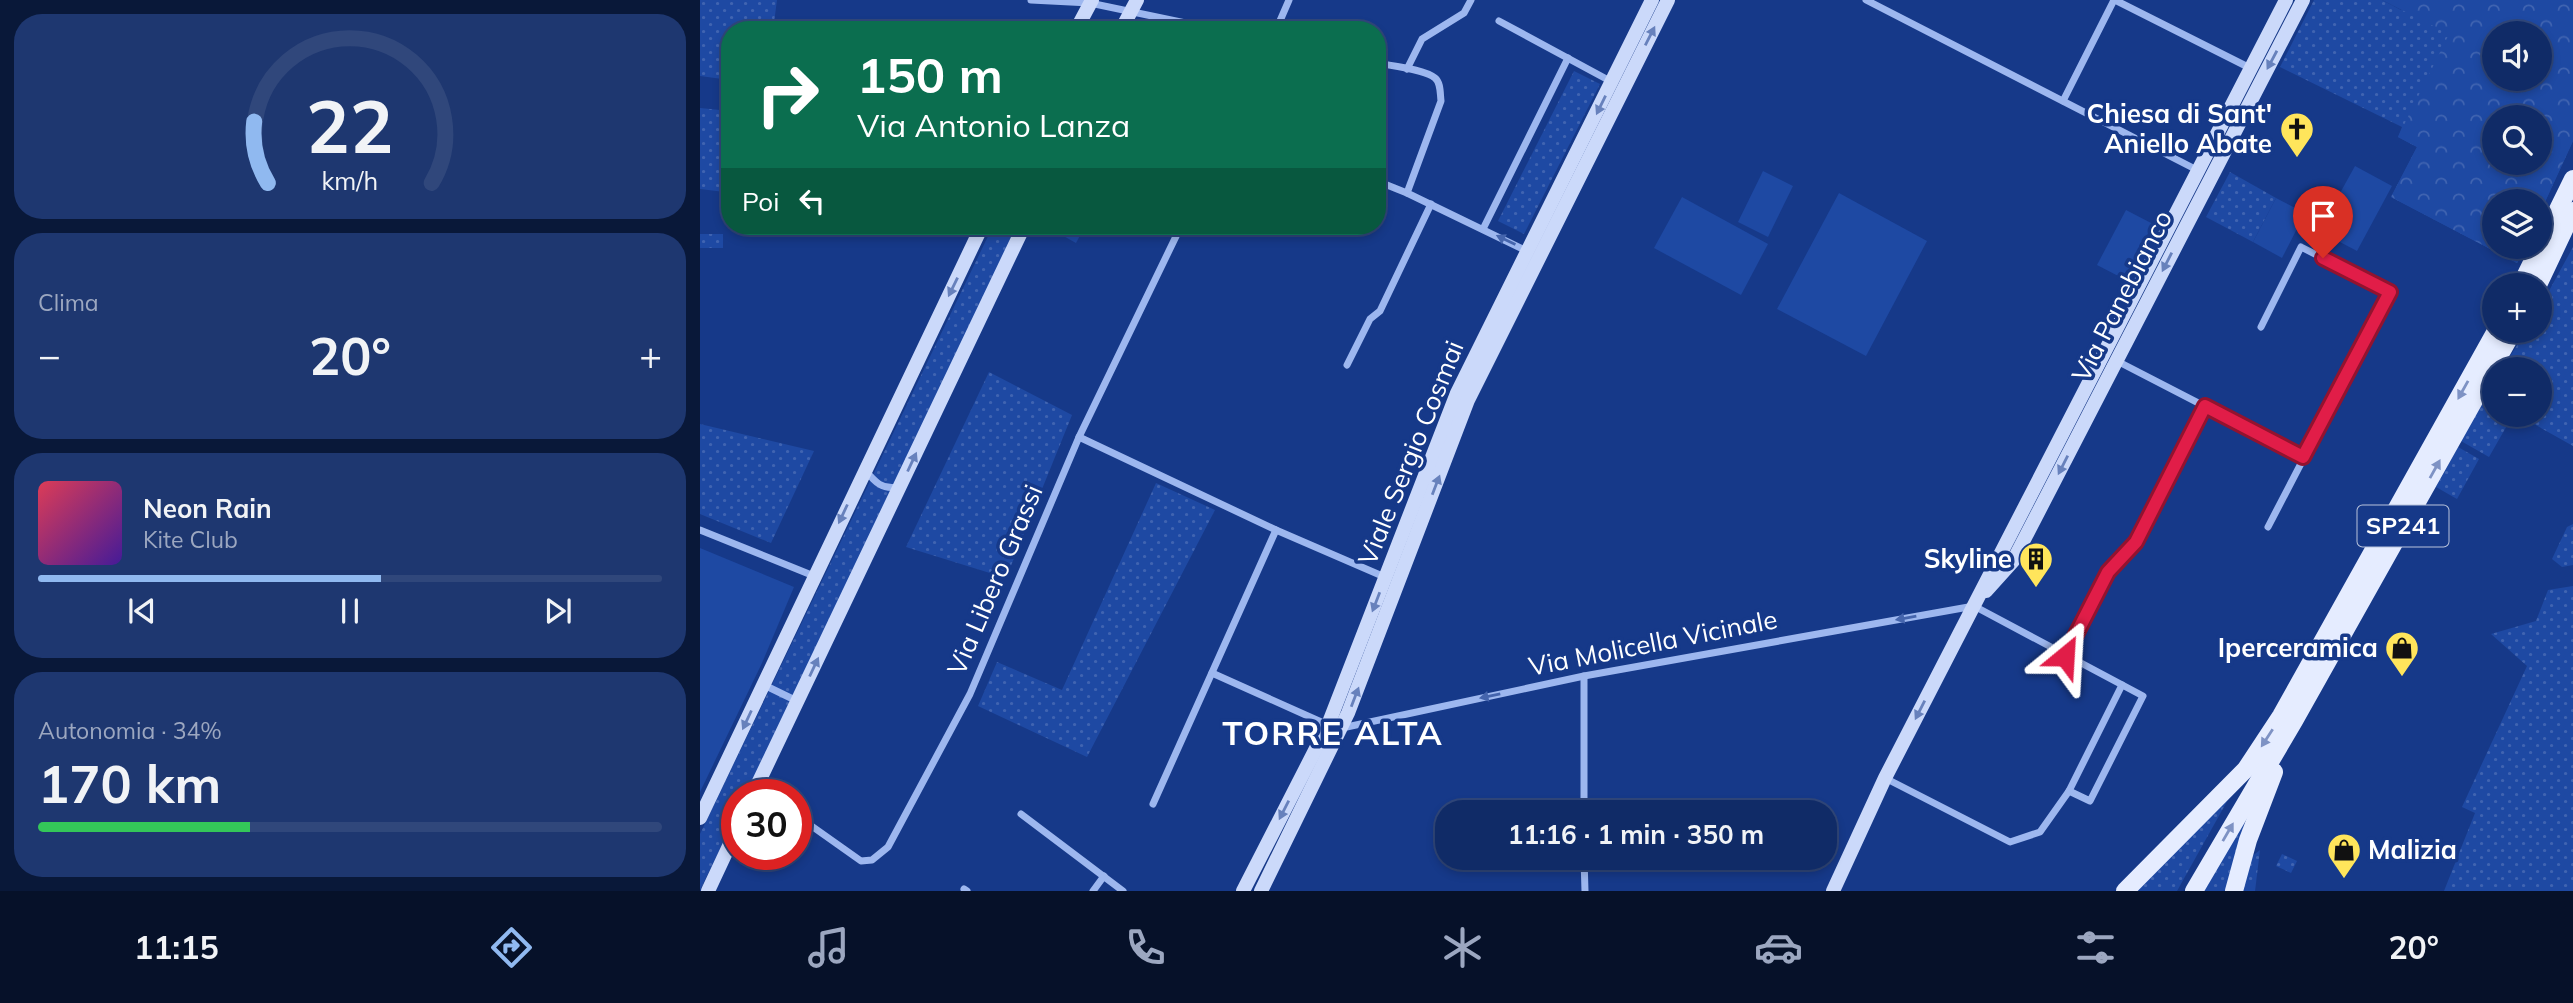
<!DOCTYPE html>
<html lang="it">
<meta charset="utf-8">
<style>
body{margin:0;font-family:Mulish,sans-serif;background:#1e3770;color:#f1f3f6;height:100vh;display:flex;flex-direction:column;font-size:26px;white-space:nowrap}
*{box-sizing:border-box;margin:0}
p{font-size:23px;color:#9ca7c0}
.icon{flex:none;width:38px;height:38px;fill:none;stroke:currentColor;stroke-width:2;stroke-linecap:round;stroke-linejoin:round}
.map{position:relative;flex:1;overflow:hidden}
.drawer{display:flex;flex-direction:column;gap:14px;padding:14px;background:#091839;width:700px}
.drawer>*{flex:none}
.top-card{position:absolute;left:21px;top:21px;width:665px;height:214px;border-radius:28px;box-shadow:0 4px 10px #0003,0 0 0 2px #30477b;background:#0b6e4f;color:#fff;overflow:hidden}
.fabs{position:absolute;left:1782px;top:21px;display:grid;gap:14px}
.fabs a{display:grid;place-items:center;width:70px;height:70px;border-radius:50%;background:#102b67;box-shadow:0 4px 10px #0003,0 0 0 2px #30477b;font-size:35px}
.speed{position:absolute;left:21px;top:779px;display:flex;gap:14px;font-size:35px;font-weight:700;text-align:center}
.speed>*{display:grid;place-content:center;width:91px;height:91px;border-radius:50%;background:#102b67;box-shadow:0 4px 10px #0003,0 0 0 2px #30477b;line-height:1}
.speed .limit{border:10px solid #d22;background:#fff;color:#111}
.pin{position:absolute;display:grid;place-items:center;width:60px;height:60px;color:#fff;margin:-72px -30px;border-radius:50% 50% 50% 0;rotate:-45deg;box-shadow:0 0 7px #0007}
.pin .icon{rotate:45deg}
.me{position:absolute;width:77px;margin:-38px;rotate:27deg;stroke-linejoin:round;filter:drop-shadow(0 0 5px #0008)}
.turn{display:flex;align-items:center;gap:24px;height:147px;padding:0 21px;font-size:32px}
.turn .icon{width:91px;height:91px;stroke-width:2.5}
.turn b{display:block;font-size:49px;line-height:60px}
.then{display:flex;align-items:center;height:66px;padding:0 21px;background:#0003;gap:14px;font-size:26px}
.big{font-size:52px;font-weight:700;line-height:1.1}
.drawer .tile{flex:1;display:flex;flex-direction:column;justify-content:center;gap:10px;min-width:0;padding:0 24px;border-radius:28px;background:#1e3770}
.drawer .dial{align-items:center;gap:0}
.dial svg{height:182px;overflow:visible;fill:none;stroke:#30477b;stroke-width:7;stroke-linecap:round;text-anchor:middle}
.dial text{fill:#f1f3f6;stroke:none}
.song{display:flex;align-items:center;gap:21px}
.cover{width:84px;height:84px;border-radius:10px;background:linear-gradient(135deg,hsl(350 70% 55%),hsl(260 70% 35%))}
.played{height:7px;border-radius:4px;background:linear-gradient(90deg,#90b9f0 55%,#30477b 55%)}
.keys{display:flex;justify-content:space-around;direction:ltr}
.heat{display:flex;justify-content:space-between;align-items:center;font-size:38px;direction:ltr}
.charge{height:10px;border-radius:5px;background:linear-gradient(90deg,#34c759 34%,#30477b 0)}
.trip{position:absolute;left:735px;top:800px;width:402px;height:70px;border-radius:28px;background:#102b67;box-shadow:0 4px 10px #0003,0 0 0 2px #30477b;font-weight:700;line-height:70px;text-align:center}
.dock{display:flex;height:112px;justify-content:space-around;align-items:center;background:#061129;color:#9ca7c0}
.dock .icon{width:49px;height:49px}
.dock .selected{color:#90b9f0}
.dock b{font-size:32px;color:#f1f3f6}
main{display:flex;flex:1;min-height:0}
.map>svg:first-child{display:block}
.grass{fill:url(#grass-dots)}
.park{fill:url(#park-crowns);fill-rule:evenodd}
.pitch{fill:#1e49a3}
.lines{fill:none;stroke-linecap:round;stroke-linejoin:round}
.street{stroke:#9db7ef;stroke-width:7}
.secondary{stroke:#cbd9fa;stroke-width:14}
.primary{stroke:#e5ecff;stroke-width:18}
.oneway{fill:#6781bc}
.oneway2{fill:#4565ad}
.oneway3{fill:#7e92c4}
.route-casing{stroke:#92132f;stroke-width:18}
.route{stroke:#e11d48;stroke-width:12}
.labels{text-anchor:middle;stroke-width:7;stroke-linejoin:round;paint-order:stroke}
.shield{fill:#163989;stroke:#b9c4dc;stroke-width:2}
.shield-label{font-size:24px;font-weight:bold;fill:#fff}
.poi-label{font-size:26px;font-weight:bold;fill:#fff;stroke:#163989;text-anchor:end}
.street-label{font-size:26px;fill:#fff;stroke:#163989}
.district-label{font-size:33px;font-weight:bold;letter-spacing:2px;fill:#fff;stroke:#163989}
</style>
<main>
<section class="drawer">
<div class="tile dial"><svg viewBox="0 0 100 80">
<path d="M14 69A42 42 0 1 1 86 69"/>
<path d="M14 69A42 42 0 0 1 8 42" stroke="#90b9f0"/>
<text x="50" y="56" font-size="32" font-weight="700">22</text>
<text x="50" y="72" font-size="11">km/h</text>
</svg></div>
<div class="tile"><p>Clima</p>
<div class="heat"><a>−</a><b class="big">20°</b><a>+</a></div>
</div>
<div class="tile">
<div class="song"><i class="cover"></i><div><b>Neon Rain</b><p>Kite Club</p></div></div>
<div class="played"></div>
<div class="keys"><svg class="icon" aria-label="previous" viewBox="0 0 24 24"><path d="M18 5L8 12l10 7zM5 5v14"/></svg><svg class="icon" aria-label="pause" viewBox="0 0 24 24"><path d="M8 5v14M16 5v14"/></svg><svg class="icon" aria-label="next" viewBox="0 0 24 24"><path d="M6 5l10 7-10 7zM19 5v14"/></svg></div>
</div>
<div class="tile"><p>Autonomia · 34%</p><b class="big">170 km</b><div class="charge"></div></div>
</section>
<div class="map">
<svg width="1873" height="891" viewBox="0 0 1873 891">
<defs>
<pattern id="grass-dots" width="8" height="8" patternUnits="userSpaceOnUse" patternTransform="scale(1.75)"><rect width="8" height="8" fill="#1e49a3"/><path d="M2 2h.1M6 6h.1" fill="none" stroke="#4064b1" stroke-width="1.8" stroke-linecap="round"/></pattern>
<pattern id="park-crowns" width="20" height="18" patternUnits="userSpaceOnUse" patternTransform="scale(1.75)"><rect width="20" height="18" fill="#1e49a3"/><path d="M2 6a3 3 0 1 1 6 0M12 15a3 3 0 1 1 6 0" fill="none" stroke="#4064b1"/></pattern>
</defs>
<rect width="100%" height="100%" fill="#163989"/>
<g class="grass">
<polygon points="0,0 77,0 73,30 30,30 30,80 0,76"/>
<polygon points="1614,0 1682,0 1701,10 1748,10 1794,163 1839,163 1839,33 1873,0 1873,141 1839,215 1839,201 1794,201 1794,247 1825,247 1817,263 1691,197 1717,147 1698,137 1702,127 1580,67"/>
<polygon points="874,71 900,84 824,234 798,221"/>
<polygon points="0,108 30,111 30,155 25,192 0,189"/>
<polygon points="1530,172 1576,198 1553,242 1506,217"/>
<polygon points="293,226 319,226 46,794 37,794 37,814 0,890 0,834"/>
<polygon points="355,226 385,226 376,243 353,230"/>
<rect x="0" y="234" width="23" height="14"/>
<polygon points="1873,247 1873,446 1818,415 1839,415 1839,369 1802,369 1826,331 1839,331 1839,309"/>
<polygon points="289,372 372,415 306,578 206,547"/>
<polygon points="1794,383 1794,415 1813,415 1789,457 1761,441"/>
<polygon points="0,424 114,451 71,543 0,514"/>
<polygon points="1758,447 1779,459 1757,499 1736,487"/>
<polygon points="456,483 515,510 387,757 278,706 297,662 362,690"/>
<polygon points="1873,524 1873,565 1862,567 1852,559 1867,527"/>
<polygon points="1873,586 1873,891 1744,891 1775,813 1762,807 1827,666 1791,634 1836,621 1848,590"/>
<polygon points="1530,796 1477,891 1437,891"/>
<polygon points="1548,809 1527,891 1502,891"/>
<polygon points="1560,850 1555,891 1542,891 1551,857"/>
<polygon points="1582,854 1597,861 1591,873 1576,866"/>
</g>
<path class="park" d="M1682,0H1873V141L1839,215V201H1794V247H1825L1817,263L1691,197L1717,147L1698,137L1749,34ZM1794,33H1839V79H1794ZM1794,117H1839V163H1794Z"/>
<g class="pitch">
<polygon points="1655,166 1692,186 1657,251 1619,231"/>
<polygon points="1063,171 1093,186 1068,237 1038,222"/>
<polygon points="1139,193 1227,241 1166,356 1077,309"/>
<polygon points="982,197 1068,244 1041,295 954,248"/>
<polygon points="1576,198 1605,213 1582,258 1553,242"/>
<polygon points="1426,210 1453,224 1424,279 1397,265"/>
<polygon points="0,548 94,587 62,663 0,792"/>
</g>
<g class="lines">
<g class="street">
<polyline points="331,0 390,3 519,30"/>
<polyline points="1166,0 1499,171"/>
<polyline points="1415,0 1550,68"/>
<polyline points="799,21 912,82"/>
<polyline points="576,30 589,0"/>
<path d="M677,63C692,66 724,69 735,78C741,83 740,93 741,101L707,193L829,252"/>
<polyline points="707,69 722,39 764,13 771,0"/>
<polyline points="1363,101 1414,0"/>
<polyline points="677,181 707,193"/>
<polyline points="783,229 868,58"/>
<polyline points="1561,327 1601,247 1690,292 1568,527"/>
<polyline points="1417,361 1603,457"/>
<polyline points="647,365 670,319 680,311 731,204"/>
<polyline points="379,437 576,530 687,578"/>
<path d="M165,470C175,482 182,490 198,487"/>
<polyline points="0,530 114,576"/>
<polyline points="1365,656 1408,572 1436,542 1505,406"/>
<polyline points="512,673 628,725"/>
<polyline points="884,676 884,812"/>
<polyline points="64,685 97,701"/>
<polyline points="642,728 884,676 1274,606 1443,696 1390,801 1369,791"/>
<polyline points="1185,778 1310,842 1340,832 1369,791 1422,685"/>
<polyline points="453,804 576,530"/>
<polyline points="321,814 423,891"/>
<polyline points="96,815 161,861 172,860 188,847 270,694 379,437 481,226"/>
<polyline points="884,858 885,891"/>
<polyline points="264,889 267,891"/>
<polyline points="393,891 404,876"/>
</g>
<g class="secondary">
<polyline points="376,30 392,0"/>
<polyline points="421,30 437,0"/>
<polyline points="1286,591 1313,561 1603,0"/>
<polyline points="53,794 324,226"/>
<polyline points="0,818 282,226"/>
<polyline points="8,891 37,829"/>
<polyline points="543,891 628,725 757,393 952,0"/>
<polyline points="561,891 648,713 768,400 968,0"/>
<polyline points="1133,891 1185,778 1586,0"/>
</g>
<g class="primary">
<polyline points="1821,285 1873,179"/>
<polyline points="1838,285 1873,211"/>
<polyline points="1425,891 1546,769 1581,716 1796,331"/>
<polyline points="1494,891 1594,721 1813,331"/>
<polyline points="1534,891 1548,840 1574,772"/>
</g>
</g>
<defs><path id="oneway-solid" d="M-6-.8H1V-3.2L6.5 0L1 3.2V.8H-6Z" transform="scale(1.75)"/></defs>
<g class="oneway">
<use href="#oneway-solid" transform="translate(950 36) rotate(-63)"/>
<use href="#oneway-solid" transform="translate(1572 60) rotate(118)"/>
<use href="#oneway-solid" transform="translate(901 105) rotate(116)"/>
<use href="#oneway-solid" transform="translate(1467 262) rotate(117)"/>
<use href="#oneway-solid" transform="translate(253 287) rotate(116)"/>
<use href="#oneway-solid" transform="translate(212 462) rotate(-65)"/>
<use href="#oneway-solid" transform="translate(1363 465) rotate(117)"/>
<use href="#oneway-solid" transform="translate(736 485) rotate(-69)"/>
<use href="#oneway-solid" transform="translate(143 514) rotate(115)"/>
<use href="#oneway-solid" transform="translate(676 602) rotate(111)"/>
<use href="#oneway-solid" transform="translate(114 667) rotate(-65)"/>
<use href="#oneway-solid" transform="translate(655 697) rotate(-69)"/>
<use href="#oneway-solid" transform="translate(1220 710) rotate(117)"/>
<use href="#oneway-solid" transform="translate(47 720) rotate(115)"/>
<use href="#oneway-solid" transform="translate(584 810) rotate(117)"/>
</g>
<g class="oneway2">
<use href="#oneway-solid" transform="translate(806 240) rotate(-154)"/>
<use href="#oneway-solid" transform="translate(1206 618) rotate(170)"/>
<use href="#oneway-solid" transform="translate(790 696) rotate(168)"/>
</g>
<g class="oneway3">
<use href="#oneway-solid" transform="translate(1763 390) rotate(119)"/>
<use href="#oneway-solid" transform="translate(1735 469) rotate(-61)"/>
<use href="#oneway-solid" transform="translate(1567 738) rotate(123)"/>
<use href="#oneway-solid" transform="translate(1528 832) rotate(-60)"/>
</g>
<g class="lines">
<g class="route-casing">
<polyline id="route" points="1365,656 1408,572 1436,542 1505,406 1603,457 1690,292 1623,258"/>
</g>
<use href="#route" class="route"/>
</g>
<defs>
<g id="church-pin" transform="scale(1.75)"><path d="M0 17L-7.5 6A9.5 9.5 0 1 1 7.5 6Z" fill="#ffe55b" stroke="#163989"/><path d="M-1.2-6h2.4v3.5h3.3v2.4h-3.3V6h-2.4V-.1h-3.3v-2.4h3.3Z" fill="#111"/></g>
<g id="building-pin" transform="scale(1.75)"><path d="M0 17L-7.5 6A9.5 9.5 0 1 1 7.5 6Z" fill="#ffe55b" stroke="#163989"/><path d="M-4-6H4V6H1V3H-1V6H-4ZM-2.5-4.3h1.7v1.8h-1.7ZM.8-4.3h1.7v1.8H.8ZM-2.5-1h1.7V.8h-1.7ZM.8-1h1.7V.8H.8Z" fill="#111"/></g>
<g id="shop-pin" transform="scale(1.75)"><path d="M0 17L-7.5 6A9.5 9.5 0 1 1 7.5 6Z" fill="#ffe55b" stroke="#163989"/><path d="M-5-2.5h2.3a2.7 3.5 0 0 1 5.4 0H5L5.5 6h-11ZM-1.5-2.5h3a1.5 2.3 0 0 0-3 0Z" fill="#111"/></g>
</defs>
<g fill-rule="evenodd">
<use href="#church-pin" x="1597" y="129"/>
<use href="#building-pin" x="1336" y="559"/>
<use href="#shop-pin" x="1702" y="648"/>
<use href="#shop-pin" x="1644" y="850"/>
</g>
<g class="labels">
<rect class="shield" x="1657.5" y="505.5" width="91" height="41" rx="5"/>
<g class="shield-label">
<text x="1703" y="534">SP241</text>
</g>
<g class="poi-label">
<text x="1572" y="123">Chiesa di Sant'<tspan x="1572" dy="30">Aniello Abate</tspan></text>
<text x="1312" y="568">Skyline</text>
<text x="1678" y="657">Iperceramica</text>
<text x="1668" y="859" text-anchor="start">Malizia</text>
</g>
<g class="street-label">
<text transform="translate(1422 296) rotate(-63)" y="9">Via Panebianco</text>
<text transform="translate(711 453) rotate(-68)" y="9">Viale Sergio Cosmai</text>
<text transform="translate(295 580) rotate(-67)" y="9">Via Libero Grassi</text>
<text transform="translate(953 643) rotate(-11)" y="9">Via Molicella Vicinale</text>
</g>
<g class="district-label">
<text x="633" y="745">TORRE ALTA</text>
</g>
</g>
</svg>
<div class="fabs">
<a><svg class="icon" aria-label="sound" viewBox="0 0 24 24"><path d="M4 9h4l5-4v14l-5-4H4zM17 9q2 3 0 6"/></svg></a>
<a><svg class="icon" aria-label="search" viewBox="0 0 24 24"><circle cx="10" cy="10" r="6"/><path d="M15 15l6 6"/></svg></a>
<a><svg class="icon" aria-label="layers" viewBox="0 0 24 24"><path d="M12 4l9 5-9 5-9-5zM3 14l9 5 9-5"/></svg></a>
<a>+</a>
<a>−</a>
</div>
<div class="speed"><div class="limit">30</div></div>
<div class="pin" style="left:1623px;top:258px;background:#d93025"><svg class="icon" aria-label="arrive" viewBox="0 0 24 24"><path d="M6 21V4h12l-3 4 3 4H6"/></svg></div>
<svg class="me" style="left:1365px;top:656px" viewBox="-20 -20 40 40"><path d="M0-17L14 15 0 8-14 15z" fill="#e11d48" stroke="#fff" stroke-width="4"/></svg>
<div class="trip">11:16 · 1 min · 350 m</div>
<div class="top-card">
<div class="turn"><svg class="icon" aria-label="right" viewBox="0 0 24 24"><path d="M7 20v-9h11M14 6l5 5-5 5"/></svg><div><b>150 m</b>Via Antonio Lanza</div></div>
<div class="then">Poi<svg class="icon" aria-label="left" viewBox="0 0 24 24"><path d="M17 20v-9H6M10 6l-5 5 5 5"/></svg></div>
</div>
</div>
</main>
<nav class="dock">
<b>11:15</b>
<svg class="icon selected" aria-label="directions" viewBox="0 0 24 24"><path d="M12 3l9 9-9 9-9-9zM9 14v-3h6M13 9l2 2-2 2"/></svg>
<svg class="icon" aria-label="music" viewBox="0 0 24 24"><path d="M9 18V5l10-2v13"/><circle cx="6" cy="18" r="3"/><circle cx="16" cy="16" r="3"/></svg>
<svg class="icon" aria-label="phone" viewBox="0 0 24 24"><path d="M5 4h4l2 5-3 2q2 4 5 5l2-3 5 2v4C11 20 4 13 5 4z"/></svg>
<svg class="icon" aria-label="climate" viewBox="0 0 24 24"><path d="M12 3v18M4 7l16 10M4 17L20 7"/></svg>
<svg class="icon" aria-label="car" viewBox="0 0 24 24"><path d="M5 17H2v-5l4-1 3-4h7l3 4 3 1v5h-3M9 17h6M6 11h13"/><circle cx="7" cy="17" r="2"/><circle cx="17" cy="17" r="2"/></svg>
<svg class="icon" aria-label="filters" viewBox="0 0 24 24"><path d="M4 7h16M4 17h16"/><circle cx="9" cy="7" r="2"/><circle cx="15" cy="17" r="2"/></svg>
<b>20°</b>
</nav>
